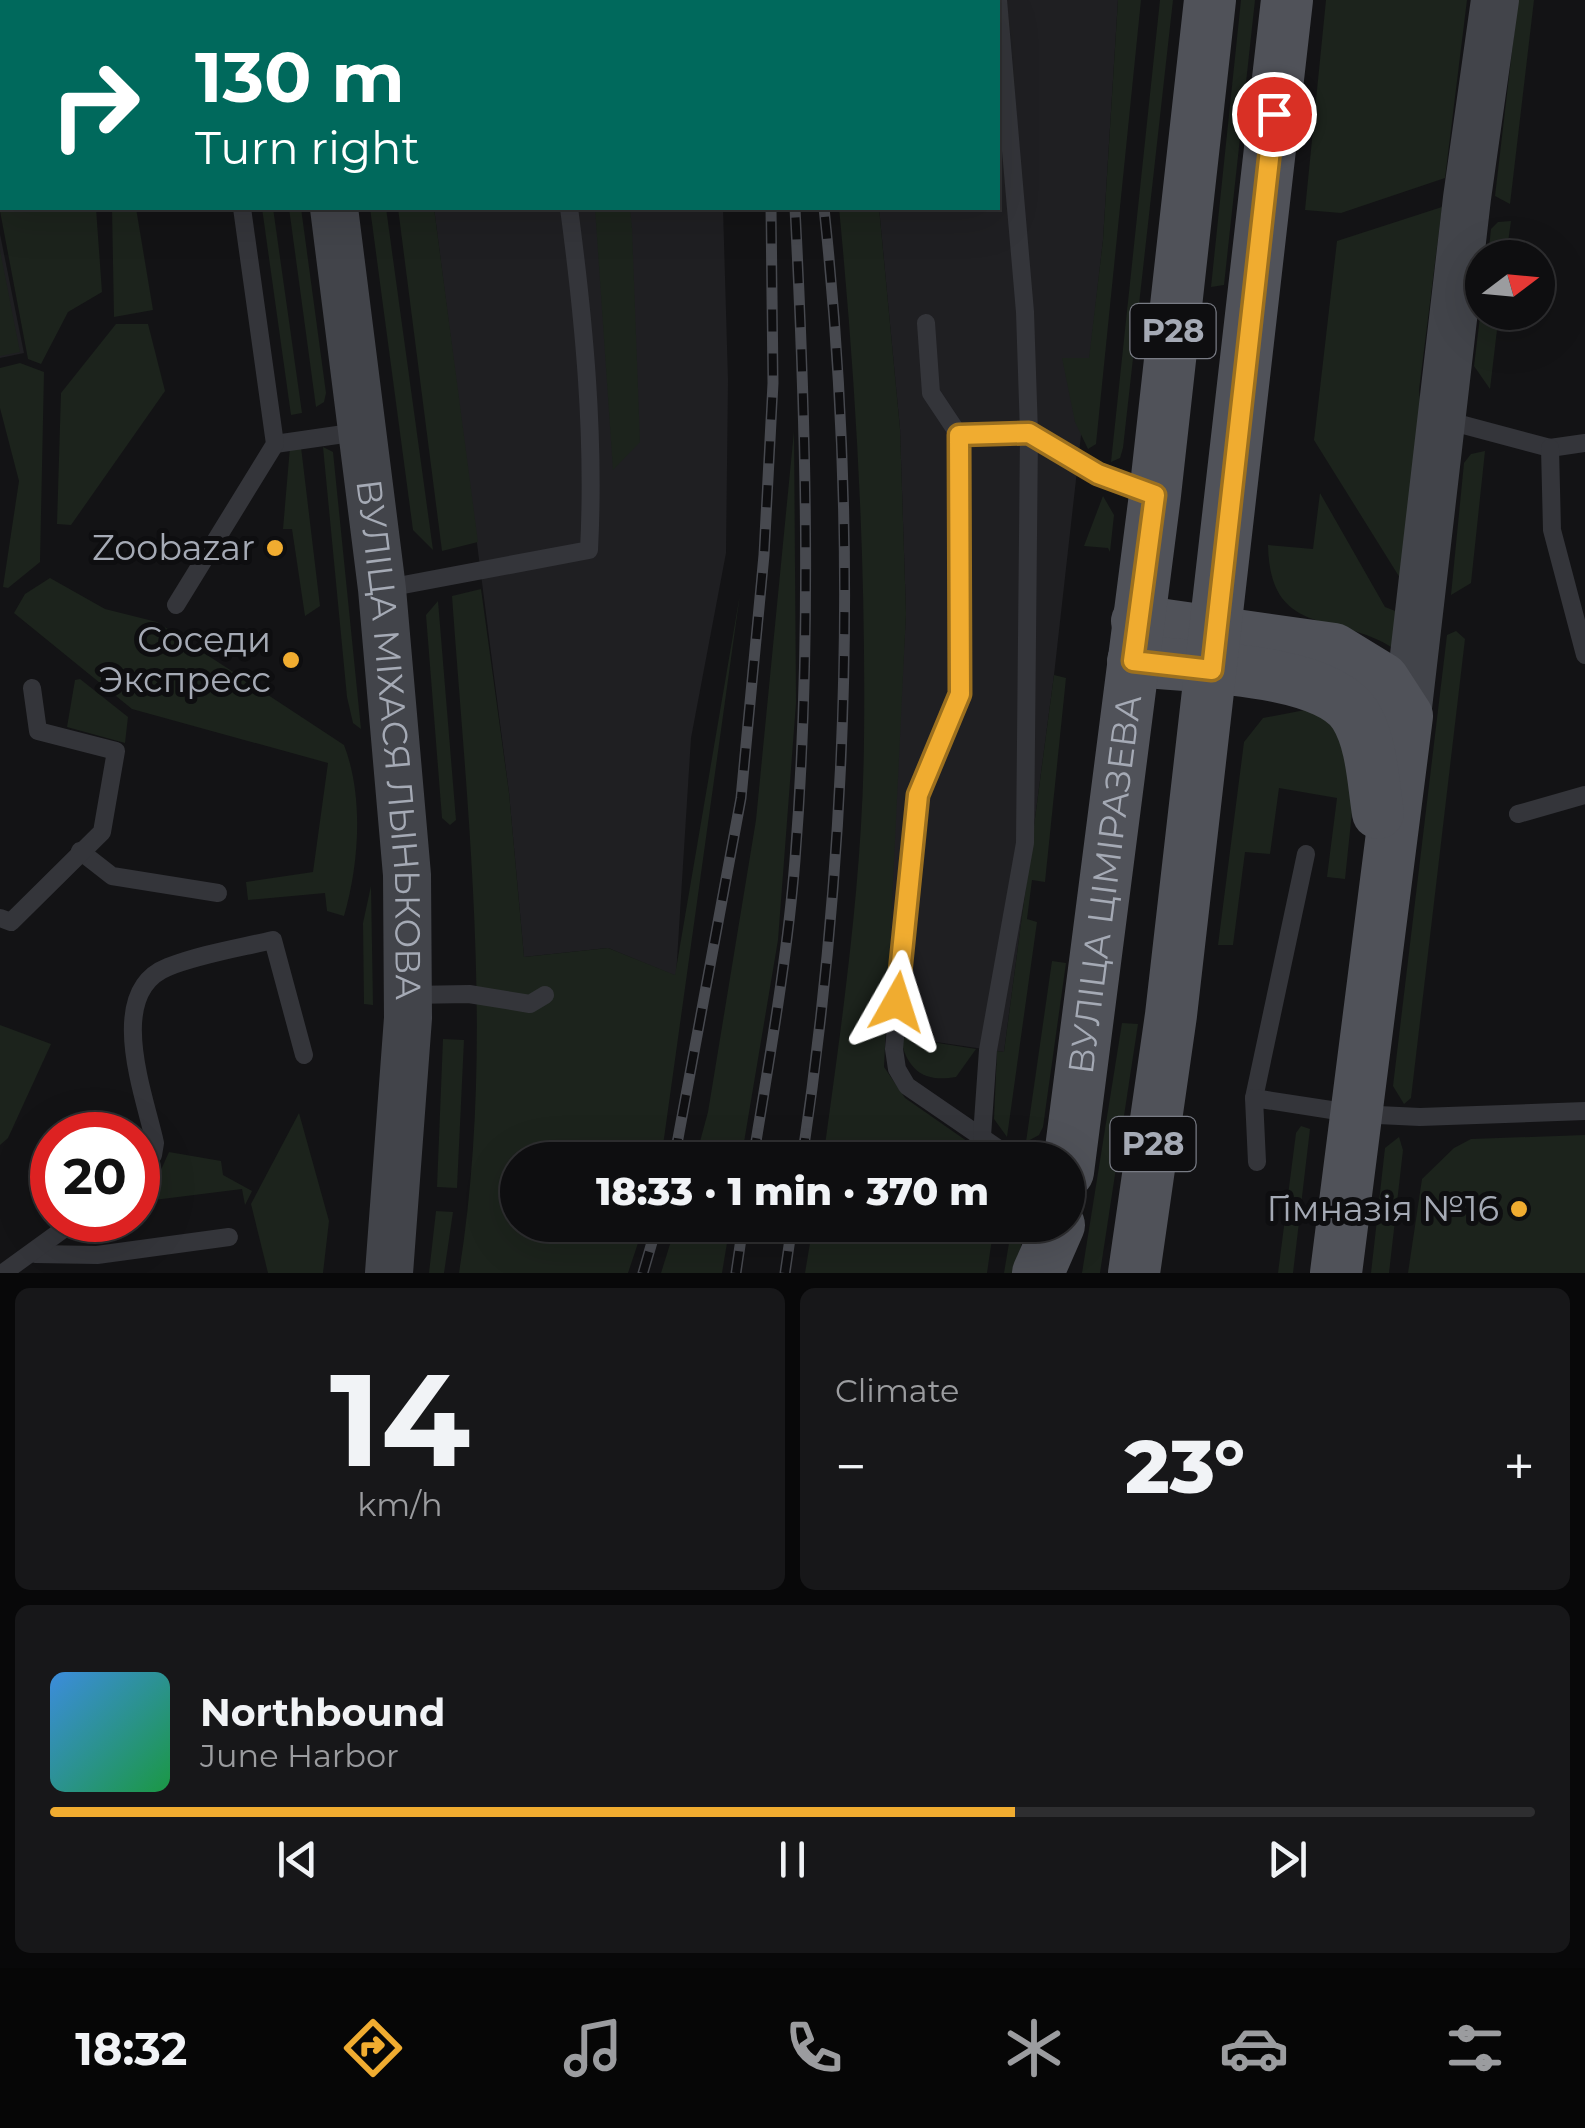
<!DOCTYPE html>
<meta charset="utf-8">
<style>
body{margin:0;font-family:Montserrat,sans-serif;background:#171719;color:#f1f3f6;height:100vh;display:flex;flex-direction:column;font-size:38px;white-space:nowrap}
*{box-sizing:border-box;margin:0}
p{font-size:32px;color:#9b9c9f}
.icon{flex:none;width:55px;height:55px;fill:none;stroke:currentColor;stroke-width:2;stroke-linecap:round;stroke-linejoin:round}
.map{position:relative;height:1273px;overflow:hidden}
.sheet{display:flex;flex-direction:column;gap:15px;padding:15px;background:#080809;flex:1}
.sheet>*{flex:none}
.top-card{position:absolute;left:0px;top:0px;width:1000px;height:210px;box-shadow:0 10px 40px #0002,0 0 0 2px #2e2e30;background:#00695c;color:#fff;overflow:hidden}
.needle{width:65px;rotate:74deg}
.tools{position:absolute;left:1465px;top:240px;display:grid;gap:20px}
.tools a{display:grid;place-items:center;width:90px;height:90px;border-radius:50%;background:#0e0e10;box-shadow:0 10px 40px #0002,0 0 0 2px #2e2e30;font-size:50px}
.speed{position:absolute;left:30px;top:1112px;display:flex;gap:20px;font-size:50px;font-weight:700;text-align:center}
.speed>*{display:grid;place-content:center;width:130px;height:130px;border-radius:50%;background:#0e0e10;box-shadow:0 10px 40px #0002,0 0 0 2px #2e2e30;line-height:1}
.speed .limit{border:15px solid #d22;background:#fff;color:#111}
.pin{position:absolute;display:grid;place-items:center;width:85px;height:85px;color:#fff;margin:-42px;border:5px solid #fff;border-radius:50%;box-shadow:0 2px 10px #0007}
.me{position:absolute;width:110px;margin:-55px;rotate:6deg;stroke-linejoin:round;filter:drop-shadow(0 0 8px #0008)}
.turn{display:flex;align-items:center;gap:35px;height:210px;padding:0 30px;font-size:45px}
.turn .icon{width:130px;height:130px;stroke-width:2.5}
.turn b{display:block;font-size:70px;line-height:85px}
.big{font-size:75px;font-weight:800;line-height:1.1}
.sheet .tile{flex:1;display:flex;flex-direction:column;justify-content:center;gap:15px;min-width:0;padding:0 35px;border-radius:15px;background:#171719}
.sheet .dial{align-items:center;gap:0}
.dial b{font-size:130px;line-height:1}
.song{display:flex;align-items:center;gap:30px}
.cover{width:120px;height:120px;border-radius:15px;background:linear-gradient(135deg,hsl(210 70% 55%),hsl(140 70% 35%))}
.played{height:10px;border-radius:5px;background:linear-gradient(90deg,#f0ac30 65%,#2e2e30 65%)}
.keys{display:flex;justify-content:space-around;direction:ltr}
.heat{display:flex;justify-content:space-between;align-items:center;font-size:55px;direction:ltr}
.sheet .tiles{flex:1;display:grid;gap:15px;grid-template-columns:1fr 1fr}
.tile:last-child{grid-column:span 2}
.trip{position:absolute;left:500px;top:1142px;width:585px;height:100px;border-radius:50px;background:#0e0e10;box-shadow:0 10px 40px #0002,0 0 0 2px #2e2e30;font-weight:800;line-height:100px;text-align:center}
.dock{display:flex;height:160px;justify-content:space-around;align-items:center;background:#060606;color:#9b9c9f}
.dock .icon{width:70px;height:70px}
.dock .current{color:#f0ac30}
.dock b{font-size:45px;color:#f1f3f6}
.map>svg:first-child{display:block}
.built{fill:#1f1f22}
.green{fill:#1c231c}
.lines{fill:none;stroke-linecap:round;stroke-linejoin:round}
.lane{stroke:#34353a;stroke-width:18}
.secondary{stroke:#42444a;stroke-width:48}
.primary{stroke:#505259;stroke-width:52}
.rail-casing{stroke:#47494f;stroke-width:11}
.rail{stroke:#0e0e10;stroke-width:8;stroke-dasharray:22;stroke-linecap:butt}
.route-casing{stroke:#9c701f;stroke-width:25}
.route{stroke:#f0ac30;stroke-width:18}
.poi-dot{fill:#f0ac30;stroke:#0e0e10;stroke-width:4}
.labels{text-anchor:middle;stroke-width:10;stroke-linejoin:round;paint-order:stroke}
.shield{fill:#0e0e10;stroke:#787b84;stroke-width:2.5}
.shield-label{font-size:32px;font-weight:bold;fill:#a5aab5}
.poi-label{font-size:35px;fill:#a5aab5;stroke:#0e0e10;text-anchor:end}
.street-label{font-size:35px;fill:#a5aab5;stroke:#0e0e10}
</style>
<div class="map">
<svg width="1585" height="1273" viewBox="0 0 1585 1273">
<rect width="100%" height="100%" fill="#131315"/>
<g class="built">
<rect x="410" y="0" width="295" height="2"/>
<polygon points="918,0 1118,0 1103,240 1054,675 1004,1052 882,1034 906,614 900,429 879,208 998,208 998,2"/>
<polygon points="434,208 723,208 728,380 726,553 691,738 676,976 608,948 524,957 509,793"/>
<polygon points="0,234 24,353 0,358"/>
</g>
<g class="green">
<polygon points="0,0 54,2 2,2 2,208 96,208 102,292 68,312 41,364 28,359 0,211"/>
<polygon points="1118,0 1141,0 1096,444 1088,449 1075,422 1062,358 1089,358 1103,240"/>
<polygon points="1160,0 1173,0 1123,448 1120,458 1111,462"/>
<polygon points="1241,0 1255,0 1224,285 1211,287"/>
<polygon points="1326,0 1467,0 1445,178 1341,213 1305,210"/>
<polygon points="1518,0 1534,0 1510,204 1495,196"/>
<polygon points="1442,207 1419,390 1425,458 1405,586 1314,440 1337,241"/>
<polygon points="112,208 136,208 153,310 114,317"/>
<polygon points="262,208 273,208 302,413 291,415"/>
<polygon points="289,208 301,208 326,393 324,402 316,407"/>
<polygon points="370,208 386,208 433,550 413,530"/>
<polygon points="398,208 434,208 478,542 442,551"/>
<polygon points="595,208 630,208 632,228 640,442 613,470"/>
<path d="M839,208H879L900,429L906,614L884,1067L905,1098L994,1160H823C842,1020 863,879 864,738C866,560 856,384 839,208Z"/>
<polygon points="1511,221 1506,257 1488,257 1491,229 1498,222"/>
<polygon points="0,250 20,352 0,356"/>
<polygon points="1482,300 1482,312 1499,313 1490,389 1474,366"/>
<polygon points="116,324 148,324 165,391 71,525 57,524 61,393"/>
<polygon points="20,363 44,372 40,562 8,588 3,587 19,481 0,408 0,368"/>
<polygon points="794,431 796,703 778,940 741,1160 695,1160 708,1112 756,820"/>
<polygon points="290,447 301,447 320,606 305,616 292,529 283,529"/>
<polygon points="323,447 333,452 361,729 353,723 347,697"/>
<polygon points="1485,451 1471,583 1451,595 1464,463 1471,454"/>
<path d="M1320,493L1385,607L1408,616L1404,656C1345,607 1270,645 1268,545L1313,549Z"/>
<polygon points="1103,496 1114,515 1110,552 1108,548 1084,546"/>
<path d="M50,578L105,609L157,622L344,745C364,797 359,864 344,916L327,911L325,893L248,900L246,882L313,872L328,763L132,709L14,613L25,594Z"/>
<path d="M481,589L509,793L524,957L608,948L675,975L740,594L661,1160H518V1225H644L628,1273H459C495,1049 468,821 452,596Z"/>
<polygon points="438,601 456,820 450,825 442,818 426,615"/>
<polygon points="1456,631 1465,639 1411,1098 1404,1104 1393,1086 1447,635"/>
<polygon points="1054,675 1066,678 1045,882 1032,880 1027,919 1037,922 1007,1137 994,1119 997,1051 1004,1052"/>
<polygon points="80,679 128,717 125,743 67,727 75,680"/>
<polygon points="1305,710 1338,724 1356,774 1345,879 1327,877 1337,798 1279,788 1270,854 1245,852 1233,945 1218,945 1244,742 1263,718"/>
<polygon points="371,886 373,1005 364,1004 363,923"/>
<polygon points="1052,961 1066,963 1043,1127 1039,1135 1026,1142"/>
<polygon points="1122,1023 1138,1024 1100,1273 1082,1273"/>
<polygon points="0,1025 51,1044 8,1138 0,1145"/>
<path d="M900,1037L976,1049L956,1077C922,1083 907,1069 900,1037Z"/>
<polygon points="443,1039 464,1040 457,1188 437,1187"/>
<polygon points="299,1113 329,1221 323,1273 268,1273 251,1204"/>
<polygon points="1301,1126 1310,1129 1293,1273 1278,1273 1296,1133"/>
<polygon points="1585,1135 1585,1273 1408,1273 1422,1179 1454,1148 1471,1139"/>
<polygon points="1399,1137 1403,1150 1389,1273 1371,1273 1385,1148"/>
<polygon points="169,1152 221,1161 223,1175 252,1191 245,1205 242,1189 138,1202 138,1195 156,1181"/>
<polygon points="436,1211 453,1212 444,1273 429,1273"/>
<polygon points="676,1225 730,1225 722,1273 661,1273"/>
<polygon points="813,1225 994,1225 987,1273 805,1273"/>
<polygon points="1012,1225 1025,1225 1016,1273 1004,1273"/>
</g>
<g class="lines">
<g class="lane">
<polyline points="214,0 214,2"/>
<polyline points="544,0 545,2"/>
<polyline points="998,0 1025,312 1029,433 1098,474 1150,493"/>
<polyline points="926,323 931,393 959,435 960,694 918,795 894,1049 897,1069 907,1086 1015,1160"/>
<polyline points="1445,420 1550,448 1585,443"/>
<polyline points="959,435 1029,433 1025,843 988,1050 982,1136"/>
<polyline points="275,444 358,432"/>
<polyline points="1550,448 1552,530 1585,655"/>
<path d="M382,589L589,550C595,435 584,321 569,208"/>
<polyline points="176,605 275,444 242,208"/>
<polyline points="1518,814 1585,795"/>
<polyline points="80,851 112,876 218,893"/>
<polyline points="0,918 11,922 102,832 116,751 38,731 32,688"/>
<polyline points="409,995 469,994 530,1004 545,995"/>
<polyline points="1254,1098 1306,854"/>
<polyline points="1257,1162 1254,1098 1357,1114 1420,1117 1585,1111"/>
<path d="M138,1171L153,1155L155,1143C145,1096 104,992 168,967C201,954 239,948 273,940L304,1055"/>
<polyline points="35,1254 97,1255 229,1237"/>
<polyline points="3,1273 76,1220"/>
</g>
<g class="secondary">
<polyline points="306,0 306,2"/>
<path id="s1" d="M334,208L382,589L407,875L408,1018L389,1273"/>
<polyline points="1407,716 1467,198 1495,0"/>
</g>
<g class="primary">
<polyline points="1137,621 1334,649 1383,679 1407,716 1336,1273"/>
<path d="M1133,661C1187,667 1325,667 1355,715C1372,742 1373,782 1378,813"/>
<path id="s2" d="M1068,1172L1155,495L1210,0"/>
<polyline points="1038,1273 1059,1225"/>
<polyline points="1134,1273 1171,1015 1287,0"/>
</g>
<g class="rail-casing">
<g id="rail">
<polyline points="755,0 756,2"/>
<polyline points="776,0 776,2"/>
<polyline points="798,0 798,2"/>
<polyline points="674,1160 741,798 764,555 773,383 771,208"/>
<path d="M753,1160C769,1060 787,961 795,860C812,643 806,424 795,208"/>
<path d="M802,1160C849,845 858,525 824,208"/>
<polyline points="643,1273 657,1225"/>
<polyline points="736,1273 743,1225"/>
<polyline points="785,1273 792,1225"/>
</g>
</g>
<use href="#rail" class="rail"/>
</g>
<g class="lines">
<g class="route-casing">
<polyline id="route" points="897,1002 918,795 960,694 959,435 1029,433 1098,474 1155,495 1133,661 1212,670 1274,114"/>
</g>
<use href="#route" class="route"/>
</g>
<g class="poi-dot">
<circle cx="275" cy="548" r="10"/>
<circle cx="291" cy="660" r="10"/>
<circle cx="1519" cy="1209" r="10"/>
</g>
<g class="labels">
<g class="shield">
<rect x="1130.5" y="304" width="85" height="54" rx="8"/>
<rect x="1110.5" y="1117" width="85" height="54" rx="8"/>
</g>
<g class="shield-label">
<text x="1173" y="342">Р28</text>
<text x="1153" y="1155">Р28</text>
</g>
<g class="poi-label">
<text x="255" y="560">Zoobazar</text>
<text x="271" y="652">Соседи<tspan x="271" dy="40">Экспресс</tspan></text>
<text x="1499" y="1221">Гімназія №16</text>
</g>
<g class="street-label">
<text dy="12" stroke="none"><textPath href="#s1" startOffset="535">ВУЛІЦА МІХАСЯ ЛЫНЬКОВА</textPath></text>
<text dy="12" stroke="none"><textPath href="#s2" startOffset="290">ВУЛІЦА ЦІМІРАЗЕВА</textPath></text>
</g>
</g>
</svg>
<div class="tools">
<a><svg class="needle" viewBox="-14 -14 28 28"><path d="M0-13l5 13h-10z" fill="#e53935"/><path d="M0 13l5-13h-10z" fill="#9b9c9f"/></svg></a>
</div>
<div class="speed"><div class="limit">20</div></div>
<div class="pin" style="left:1274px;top:114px;background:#d93025"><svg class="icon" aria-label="arrive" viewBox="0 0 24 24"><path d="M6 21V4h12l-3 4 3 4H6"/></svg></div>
<svg class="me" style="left:897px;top:1002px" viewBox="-20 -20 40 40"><path d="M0-17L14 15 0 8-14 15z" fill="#f0ac30" stroke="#fff" stroke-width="4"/></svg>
<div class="trip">18:33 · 1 min · 370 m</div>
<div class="top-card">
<div class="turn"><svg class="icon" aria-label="right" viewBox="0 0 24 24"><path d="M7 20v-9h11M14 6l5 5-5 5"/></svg><div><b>130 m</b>Turn right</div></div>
</div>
</div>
<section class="sheet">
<div class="tiles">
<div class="tile dial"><b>14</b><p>km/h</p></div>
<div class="tile"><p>Climate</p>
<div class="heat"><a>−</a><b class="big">23°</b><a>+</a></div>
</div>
<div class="tile">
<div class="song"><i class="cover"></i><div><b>Northbound</b><p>June Harbor</p></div></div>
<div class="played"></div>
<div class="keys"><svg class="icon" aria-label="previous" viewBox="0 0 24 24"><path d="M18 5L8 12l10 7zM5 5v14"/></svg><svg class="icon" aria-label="pause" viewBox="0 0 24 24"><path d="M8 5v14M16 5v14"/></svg><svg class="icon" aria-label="next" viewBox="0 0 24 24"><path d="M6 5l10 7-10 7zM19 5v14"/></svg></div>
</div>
</div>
</section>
<nav class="dock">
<b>18:32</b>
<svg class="icon current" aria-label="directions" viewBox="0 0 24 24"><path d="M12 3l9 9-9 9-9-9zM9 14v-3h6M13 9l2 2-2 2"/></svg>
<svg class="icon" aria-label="music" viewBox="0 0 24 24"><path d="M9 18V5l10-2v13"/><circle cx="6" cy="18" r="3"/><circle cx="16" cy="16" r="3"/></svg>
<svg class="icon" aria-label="phone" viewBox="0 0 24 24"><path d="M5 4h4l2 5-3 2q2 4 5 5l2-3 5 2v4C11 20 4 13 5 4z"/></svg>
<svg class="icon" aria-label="climate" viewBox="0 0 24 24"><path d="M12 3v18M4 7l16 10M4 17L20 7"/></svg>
<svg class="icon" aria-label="car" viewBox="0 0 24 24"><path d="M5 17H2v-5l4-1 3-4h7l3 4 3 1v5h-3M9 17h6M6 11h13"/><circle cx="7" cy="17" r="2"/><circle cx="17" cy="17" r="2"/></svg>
<svg class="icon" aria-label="filters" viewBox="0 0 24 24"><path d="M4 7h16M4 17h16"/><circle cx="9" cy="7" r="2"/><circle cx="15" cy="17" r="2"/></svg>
</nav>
